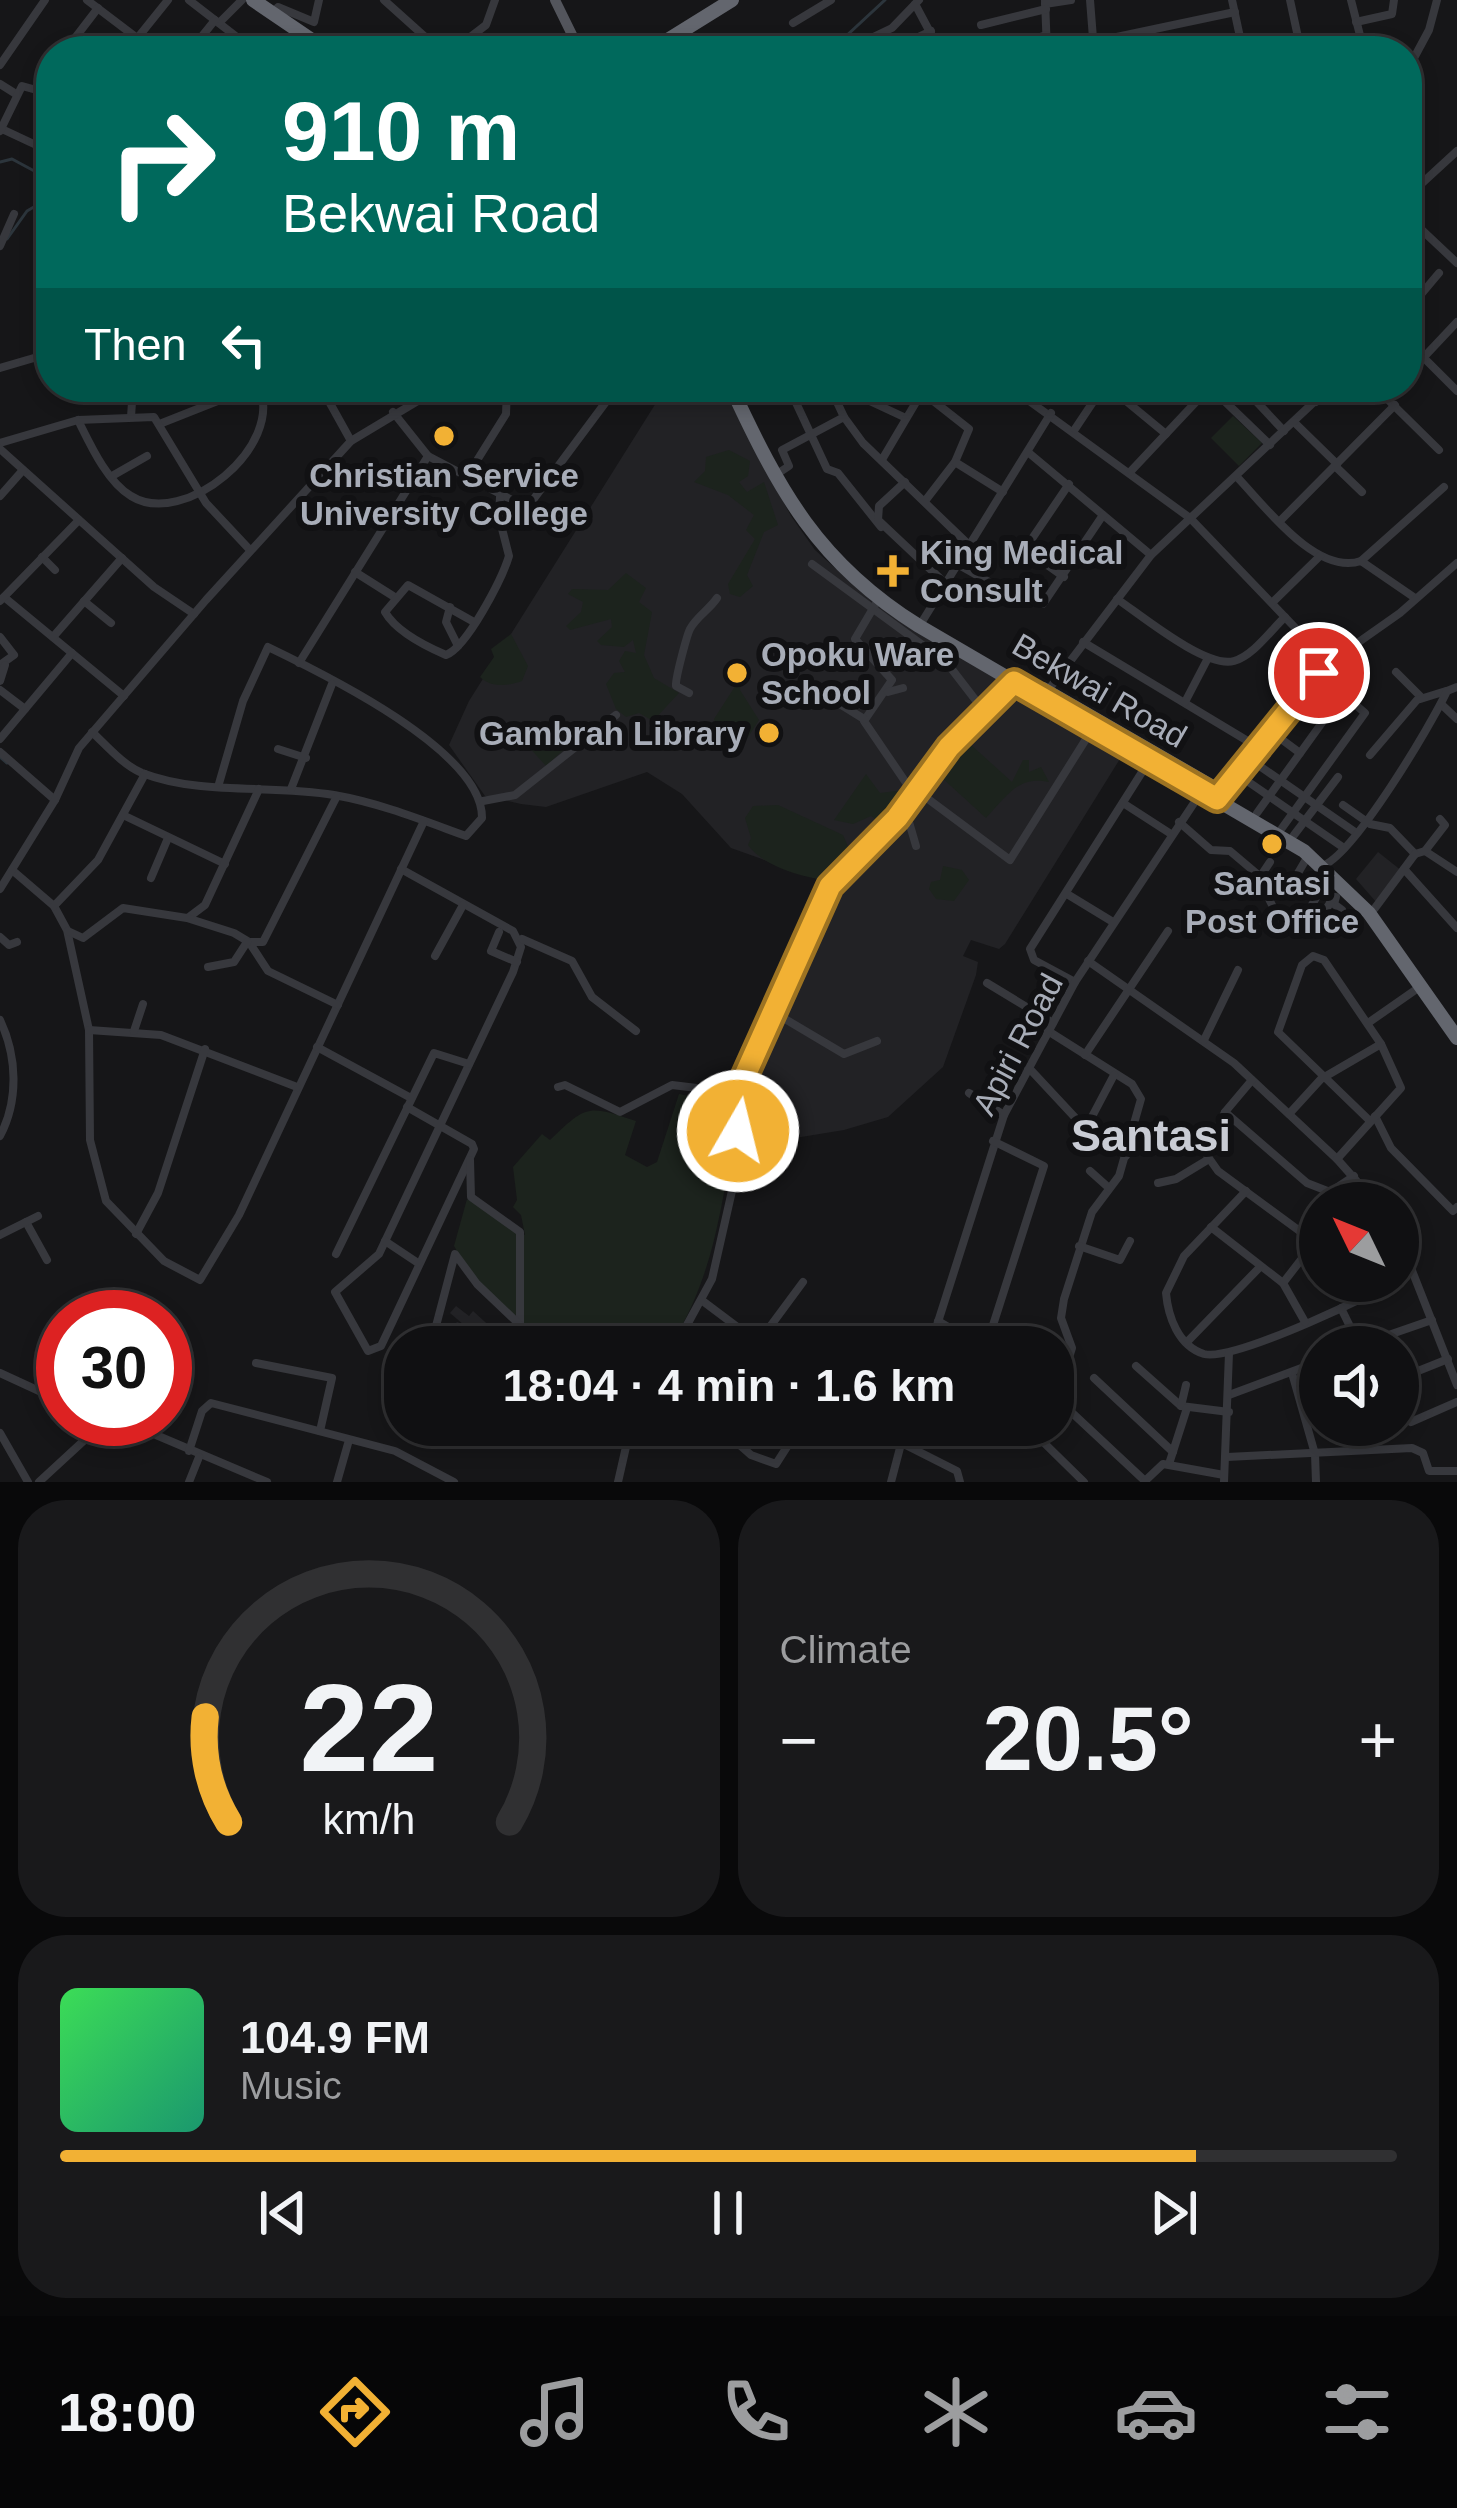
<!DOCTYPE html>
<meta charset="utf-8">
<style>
body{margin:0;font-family:Arial,sans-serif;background:#19191b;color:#f1f3f6;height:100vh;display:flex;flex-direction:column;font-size:45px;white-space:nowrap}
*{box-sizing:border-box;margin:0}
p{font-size:39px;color:#9c9d9f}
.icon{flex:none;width:66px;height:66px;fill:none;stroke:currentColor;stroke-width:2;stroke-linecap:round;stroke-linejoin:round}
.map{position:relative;height:1482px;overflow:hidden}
.details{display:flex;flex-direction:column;gap:18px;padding:18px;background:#09090a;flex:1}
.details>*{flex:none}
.guide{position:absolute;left:36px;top:36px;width:1386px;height:366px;border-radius:48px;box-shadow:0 6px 18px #0003,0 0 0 3px #303032;background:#00695c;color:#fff;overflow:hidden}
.needle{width:78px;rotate:313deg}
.buttons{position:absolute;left:1299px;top:1182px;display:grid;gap:24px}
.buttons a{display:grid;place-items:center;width:120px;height:120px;border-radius:50%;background:#101012;box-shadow:0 6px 18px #0003,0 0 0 3px #303032;font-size:60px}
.speed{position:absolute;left:36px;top:1290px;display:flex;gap:24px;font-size:60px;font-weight:700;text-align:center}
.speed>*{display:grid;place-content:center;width:156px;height:156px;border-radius:50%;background:#101012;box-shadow:0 6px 18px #0003,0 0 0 3px #303032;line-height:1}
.speed .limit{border:18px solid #d22;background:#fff;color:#111}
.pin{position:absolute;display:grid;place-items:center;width:102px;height:102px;color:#fff;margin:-51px;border:6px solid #fff;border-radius:50%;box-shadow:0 3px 12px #0007}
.me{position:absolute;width:132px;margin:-66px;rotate:8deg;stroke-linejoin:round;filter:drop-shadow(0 0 9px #0008)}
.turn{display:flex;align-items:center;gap:42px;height:252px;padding:0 48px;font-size:54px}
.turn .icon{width:156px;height:156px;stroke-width:2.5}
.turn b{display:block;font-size:84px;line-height:102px}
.then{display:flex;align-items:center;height:114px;padding:0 48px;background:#0003;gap:24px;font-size:45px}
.big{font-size:90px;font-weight:600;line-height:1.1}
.details .widget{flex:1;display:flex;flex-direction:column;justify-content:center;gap:18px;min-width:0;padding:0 42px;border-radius:48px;background:#19191b}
.details .dial{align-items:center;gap:0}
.dial svg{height:312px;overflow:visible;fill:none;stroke:#303032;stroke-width:7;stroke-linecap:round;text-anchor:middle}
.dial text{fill:#f1f3f6;stroke:none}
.song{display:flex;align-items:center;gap:36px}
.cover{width:144px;height:144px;border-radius:18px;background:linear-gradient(135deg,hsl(130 70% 55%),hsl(160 70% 35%))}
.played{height:12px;border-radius:6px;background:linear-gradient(90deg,#f2b134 85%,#303032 85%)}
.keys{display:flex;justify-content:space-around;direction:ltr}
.heat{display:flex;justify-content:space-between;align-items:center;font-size:66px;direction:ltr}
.details .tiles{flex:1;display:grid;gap:18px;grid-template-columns:1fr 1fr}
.widget:last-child{grid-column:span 2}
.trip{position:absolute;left:384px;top:1326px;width:690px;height:120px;border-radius:48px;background:#101012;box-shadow:0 6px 18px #0003,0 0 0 3px #303032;font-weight:600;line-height:120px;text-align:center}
.tabs{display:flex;height:192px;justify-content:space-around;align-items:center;background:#060607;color:#9c9d9f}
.tabs .icon{width:84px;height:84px}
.tabs .selected{color:#f2b134}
.tabs b{font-size:54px;color:#f1f3f6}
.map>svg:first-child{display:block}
.built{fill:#222225}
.green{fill:#1c231d}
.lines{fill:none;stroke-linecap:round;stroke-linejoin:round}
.stream{stroke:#2c353c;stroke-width:3}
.minor{stroke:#37383d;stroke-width:8}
.major{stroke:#53555c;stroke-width:10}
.highway{stroke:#63666e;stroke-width:14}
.route-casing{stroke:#9d7322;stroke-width:30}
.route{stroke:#f2b134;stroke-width:21}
.poi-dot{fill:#f2b134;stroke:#111113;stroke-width:4.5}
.labels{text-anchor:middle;stroke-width:12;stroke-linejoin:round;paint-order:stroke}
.poi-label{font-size:33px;font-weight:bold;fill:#a8adb8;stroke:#111113}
.street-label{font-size:33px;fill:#a8adb8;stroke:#111113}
.district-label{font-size:45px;font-weight:bold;fill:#c9ccd4;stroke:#111113}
</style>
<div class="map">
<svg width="1457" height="1482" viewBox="0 0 1457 1482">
<rect width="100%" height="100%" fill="#161618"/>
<g class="built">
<polygon points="666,387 722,387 791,516 815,550 875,604 1123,754 1005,944 999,949 971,940 963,956 978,962 976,975 943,1067 888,1117 844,1130 795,1138 741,1101 742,1082 796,979 834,885 731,848 682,794 647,772 546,807 521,804 485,796 449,745 469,701"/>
<polygon points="1378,852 1402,871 1377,903 1356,879"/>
<polygon points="456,1306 469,1316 473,1311 496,1332 490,1339 475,1330 486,1340 485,1347 472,1347 450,1330 457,1322 464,1325 450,1313"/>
</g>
<g class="green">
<polygon points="1233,416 1262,443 1239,466 1211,438"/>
<polygon points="729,450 750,461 748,476 739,482 747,492 764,482 778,525 764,532 747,575 753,586 740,597 730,594 728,584 755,539 746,530 754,515 728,495 694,482 705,471 706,457"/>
<polygon points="626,573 646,588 639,602 652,612 644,655 654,678 679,693 653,721 639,713 626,717 616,709 606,684 614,673 625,672 619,661 625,651 636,653 633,640 624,647 601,645 597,641 612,627 611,619 570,630 566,626 581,612 583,602 568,594 572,589 608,590"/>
<path d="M511,634L528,666L522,681C508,686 491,688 480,677L494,657L491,649Z"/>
<polygon points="741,677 740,690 759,720 743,745 717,728 714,719"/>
<polygon points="550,723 571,743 546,766 527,745"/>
<path d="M970,744L1012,782L1023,760H1029V772L1041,767L1049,782C1019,776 1009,793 986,818L940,776Z"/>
<polygon points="866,774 880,793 904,790 908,798 884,825 871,816 853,824 834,820"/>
<path d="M778,805L843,835L850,851L828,880C802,878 763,866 748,845L751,838L745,818L753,806Z"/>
<polygon points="943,866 962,870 969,880 954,901 936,899 929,889 931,882 940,880"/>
<path d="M679,1094L705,1099L695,1134L732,1149C718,1225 711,1279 670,1347H551L472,1277L454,1246L467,1199L525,1235L521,1215L513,1207L517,1200L513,1167L542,1134L550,1140C587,1104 588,1105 636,1121L625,1155L647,1167L657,1162Z"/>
</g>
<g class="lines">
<g class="stream">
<polyline points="830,51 885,0"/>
<polyline points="0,162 12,159 51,180"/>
<polyline points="7,239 27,211 51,197"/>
<polyline points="0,757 7,763"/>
</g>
<g class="minor">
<polyline points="87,0 137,38"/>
<polyline points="189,0 255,51"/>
<polyline points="384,0 433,44 456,48 486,25 495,0"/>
<polyline points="1045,0 1047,51"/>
<polyline points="1090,0 1094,51"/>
<polyline points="1232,0 1243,51"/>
<polyline points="1290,0 1301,51"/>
<polyline points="1351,0 1364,51"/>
<polyline points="915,4 940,51"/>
<polyline points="1045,4 1071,0"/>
<polyline points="273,12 278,7 314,22 319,0"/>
<polyline points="1356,22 1392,14 1394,0"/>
<polyline points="219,23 242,0"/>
<polyline points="793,23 831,0"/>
<polyline points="981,25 1046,9"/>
<polyline points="1140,34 1144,51"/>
<polyline points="1093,42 1235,12"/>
<polyline points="901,45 931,31"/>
<polyline points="65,51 98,8"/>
<polyline points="127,51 168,0"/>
<polyline points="190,51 215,20"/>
<polyline points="844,51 892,28 919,0"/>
<polyline points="999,51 1046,35"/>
<polyline points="0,65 45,0"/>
<polyline points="1407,71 1429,30 1437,0"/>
<polyline points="0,84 16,94"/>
<polyline points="4,130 51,152"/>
<polyline points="0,131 22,86 51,94"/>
<polyline points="1407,197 1457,151"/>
<polyline points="1407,216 1457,263"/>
<polyline points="48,234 51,234"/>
<polyline points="0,246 14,214"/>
<polyline points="1407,311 1439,273"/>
<polyline points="1407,341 1457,391"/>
<polyline points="1424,357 1457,322"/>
<polyline points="0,368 51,353"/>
<polyline points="321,387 351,441"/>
<polyline points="830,387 844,417"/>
<polyline points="862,387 861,397 906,418"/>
<polyline points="1010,387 1190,518 1329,663"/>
<polyline points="1109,387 1166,434"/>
<polyline points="1210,387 1270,445"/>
<polyline points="1301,387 1316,402"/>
<polyline points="1375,387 1439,450"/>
<polyline points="791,392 827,469 838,473 881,527"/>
<polyline points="922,392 969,429 955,462 925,501"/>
<polyline points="1255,400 1284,431"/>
<polyline points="393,412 428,456 527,508 617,387"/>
<polyline points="131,417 133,387"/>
<path d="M78,420C90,444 107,482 131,496C184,529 285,446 259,387"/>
<polyline points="1294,422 1337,464"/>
<polyline points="162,423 253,387"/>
<polyline points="1075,429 1103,387"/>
<polyline points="0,443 78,420 154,417 206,503 250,550"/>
<polyline points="0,449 154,587 194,614"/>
<polyline points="1029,453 1151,555"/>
<polyline points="883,458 925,387"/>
<polyline points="955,462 1003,492"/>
<polyline points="1335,466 1362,492"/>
<polyline points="1131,471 1210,387"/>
<polyline points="780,472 789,466 782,450 844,417 863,443 970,546"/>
<polyline points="112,476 147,456"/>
<path d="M1237,477C1265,506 1316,576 1361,561L1415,598"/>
<polyline points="466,478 506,414 507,387"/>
<polyline points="905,482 879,506 878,520 946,584"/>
<polyline points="0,496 23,470"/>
<polyline points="528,508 551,527 563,513"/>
<polyline points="1281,520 1395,405"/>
<polyline points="42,557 55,570"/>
<polyline points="1361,561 1444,487"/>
<polyline points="812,564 947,663 984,711"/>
<polyline points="959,565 1021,600 1043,604 1103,515"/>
<polyline points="355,572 393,596"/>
<polyline points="1064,577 1025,549 1069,484"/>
<polyline points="4,597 124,696"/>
<path d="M1117,599C1141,615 1206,669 1234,661C1253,656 1271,630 1285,617"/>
<polyline points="878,600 855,639 892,680 864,721 913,793"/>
<polyline points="0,601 79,520"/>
<polyline points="84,601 111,623"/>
<polyline points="1272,603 1320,556"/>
<polyline points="450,607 446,622 458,646"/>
<path d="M474,622L408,585L385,612C396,631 425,646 446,655C467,647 502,579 509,556L499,517L500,497"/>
<polyline points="920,625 1051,413"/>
<polyline points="0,637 14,655 0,665"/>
<polyline points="53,637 122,558"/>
<polyline points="1083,642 1256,746"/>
<polyline points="299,663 428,456"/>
<polyline points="1396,672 1422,698"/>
<polyline points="0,681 5,665"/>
<polyline points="0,690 25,709"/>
<polyline points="888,692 903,688"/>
<path d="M689,693L676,686C675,679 687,635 690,629C696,617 710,609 717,598"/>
<polyline points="1046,693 1151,555 1330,387"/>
<polyline points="835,701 864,719"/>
<polyline points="1185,702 1208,658"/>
<polyline points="1441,704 1457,719"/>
<polyline points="1269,730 1300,753"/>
<path d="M92,732C107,746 123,765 142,773C202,796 272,784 334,795C380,803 422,820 466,836L482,818C483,751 324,674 268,647L243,701L218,787"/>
<polyline points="0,739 72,653"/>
<polyline points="278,749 306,758"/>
<polyline points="0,752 55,800"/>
<polyline points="1370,755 1417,700 1446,691"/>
<polyline points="1248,758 1355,832"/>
<polyline points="1237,774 1344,848"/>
<polyline points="291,789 332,684"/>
<polyline points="916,790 1010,860 1093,728"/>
<polyline points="1218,798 1329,663 1400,613 1457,563"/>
<polyline points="483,801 515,795 616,715"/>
<polyline points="1123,803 1171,834"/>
<polyline points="1343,805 1370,824 1390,828 1415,854"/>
<polyline points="905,808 916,846"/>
<polyline points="1257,813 1329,713"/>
<polyline points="123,815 225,864"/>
<polyline points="1179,822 1211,850 1230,851 1256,873 1272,905"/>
<polyline points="1282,828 1365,713 1319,673"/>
<polyline points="1294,835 1338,777"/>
<polyline points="1425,851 1457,872"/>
<polyline points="1415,854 1425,851 1445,825 1440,819"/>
<path d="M1322,866C1354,855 1431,725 1447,691L1457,687"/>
<polyline points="401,869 513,931 521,947 513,972 379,1254 335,1292 368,1351 381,1346 474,1149 472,1144 407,1107"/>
<polyline points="1404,869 1457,928"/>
<polyline points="12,870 54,906 67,930 89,1030 90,1140 106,1201 164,1261 200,1280 239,1215 424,821"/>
<polyline points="1298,873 1308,856"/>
<polyline points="1260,877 1270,862"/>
<polyline points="151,878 168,838"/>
<polyline points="0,889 55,800 79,748 206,600 351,441 441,387"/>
<polyline points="1067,894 1113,922"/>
<polyline points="1336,897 1334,904 1342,910"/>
<polyline points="54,906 98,860 145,774"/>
<polyline points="1375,908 1415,854"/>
<polyline points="189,917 205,905 259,789"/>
<polyline points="1304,918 1319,893 1332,900"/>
<polyline points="1315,926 1334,897"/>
<polyline points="68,931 83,938 123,908 187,918 234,933 249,942 268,971 338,1005"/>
<polyline points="499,932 491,951 517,962"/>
<polyline points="0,937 9,945 17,942"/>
<polyline points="522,939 572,961 592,997 636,1031"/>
<polyline points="251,942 263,942 337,796"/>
<polyline points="435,956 463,905"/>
<polyline points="1088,961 1234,1063 1337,1159 1376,1203"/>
<polyline points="208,967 234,962 247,942"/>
<polyline points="1075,982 1034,960 1030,949 1149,761"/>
<polyline points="987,983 1053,1023"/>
<path d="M0,1020C17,1056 19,1100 0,1136"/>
<polyline points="1368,1023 1421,986"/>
<polyline points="89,1030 161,1035 297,1087"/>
<polyline points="134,1031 143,1004"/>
<polyline points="1048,1031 1132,1084 1141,1099 1119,1176 1092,1212 1064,1299 1061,1318 1072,1348 1066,1367"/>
<polyline points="1204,1040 1238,970"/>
<polyline points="877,1041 844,1054 775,1013 836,877 897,819 949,747 1014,683"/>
<polyline points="317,1047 411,1098"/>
<polyline points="1085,1055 1168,931"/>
<polyline points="1028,1067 1082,1125 1126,1156"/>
<polyline points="1252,1080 1225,1112 1206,1154 1218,1171 1320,1246"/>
<polyline points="558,1087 565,1085 620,1112 672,1085 738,1093 775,1013"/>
<polyline points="969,1093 1004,1115"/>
<polyline points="1225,1112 1307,1183 1330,1192 1354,1176"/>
<polyline points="1289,1114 1321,1079 1381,1044"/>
<polyline points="1375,1116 1391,1148 1453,1211 1457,1207"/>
<polyline points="1159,1120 1206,1149"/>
<polyline points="1086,1128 1114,1075"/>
<polyline points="1337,1159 1401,1088 1381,1044 1324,960 1313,956 1302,965 1278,1032 1370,1121"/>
<polyline points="470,1160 471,1197 520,1232 520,1324"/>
<polyline points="1090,1171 1109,1188"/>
<polyline points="1158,1183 1176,1179 1209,1159"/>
<path d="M1246,1191L1184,1256L1166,1293C1168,1316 1178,1346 1204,1354C1234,1362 1382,1291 1412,1272"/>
<polyline points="26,1222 47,1260"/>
<polyline points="1211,1227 1283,1283 1305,1322"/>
<polyline points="136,1234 158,1193 205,1049"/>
<polyline points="0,1235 38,1216"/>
<polyline points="1398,1235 1457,1385"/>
<polyline points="385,1241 418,1263"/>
<polyline points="1079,1246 1120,1260 1130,1241"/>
<polyline points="336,1254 434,1053 469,1064"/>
<polyline points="1283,1283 1314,1243"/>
<polyline points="704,1302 764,1347"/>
<polyline points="1341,1308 1359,1345"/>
<polyline points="938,1321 982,1347"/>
<polyline points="436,1326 455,1254 477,1284 543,1347"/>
<polyline points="1187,1342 1259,1268"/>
<polyline points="758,1343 803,1282"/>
<polyline points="675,1347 712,1279 739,1160 738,1093"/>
<polyline points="930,1347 1004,1115 1075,982 1202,791"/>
<polyline points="986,1347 1044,1166 993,1141"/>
<polyline points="1354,1347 1432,1320"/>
<polyline points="256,1363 332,1378 320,1431"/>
<polyline points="1136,1366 1181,1406 1229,1412"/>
<polyline points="0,1373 63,1402"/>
<polyline points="1292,1373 1315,1454 1316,1482"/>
<polyline points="165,1378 186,1384"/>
<polyline points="1094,1378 1173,1452"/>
<polyline points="1398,1379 1448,1359"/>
<polyline points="48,1394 63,1370"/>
<polyline points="1053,1395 1145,1481"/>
<polyline points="1229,1395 1320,1361"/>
<polyline points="1181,1406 1186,1385"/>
<polyline points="95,1419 156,1435 267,1482"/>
<polyline points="1411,1422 1457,1402"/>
<polyline points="717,1425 751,1455 776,1464 801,1425"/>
<polyline points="866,1425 957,1471 960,1482"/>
<polyline points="1036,1426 1034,1433 1084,1482"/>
<polyline points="0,1433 28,1482"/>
<polyline points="189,1451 202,1411 211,1403 395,1451 454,1482"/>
<polyline points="1227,1457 1412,1448 1423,1453 1429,1471 1457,1471"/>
<polyline points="1169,1464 1187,1408"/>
<polyline points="1145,1481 1163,1464 1224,1475"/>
<polyline points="39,1482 103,1423"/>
<polyline points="189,1482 199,1457"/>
<polyline points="337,1482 349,1440"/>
<polyline points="618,1482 631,1425"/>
<polyline points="891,1482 906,1425"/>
<polyline points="1224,1482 1229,1353"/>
</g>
<polyline class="major" points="555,0 580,51"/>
<g class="highway">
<polyline points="253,0 328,51"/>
<polyline points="650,51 732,0"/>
<path d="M731,387C780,492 818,563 919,626L1304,851L1369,913L1457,1038"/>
<polyline points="1043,689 1211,786"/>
</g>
</g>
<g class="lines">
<g class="route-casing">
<polyline id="route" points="738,1131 742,1082 830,886 897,818 949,747 1014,682 1217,799 1319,673"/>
</g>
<use href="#route" class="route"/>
</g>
<g class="poi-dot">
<circle cx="444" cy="436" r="12"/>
<path d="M887 553h12v12h12v12h-12v12h-12v-12h-12v-12h12z"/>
<circle cx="737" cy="673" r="12"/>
<circle cx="769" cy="733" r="12"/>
<circle cx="1272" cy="844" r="12"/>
</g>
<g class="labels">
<g class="poi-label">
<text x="444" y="487">Christian Service<tspan x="444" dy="38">University College</tspan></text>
<text x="920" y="564" text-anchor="start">King Medical<tspan x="920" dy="38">Consult</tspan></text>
<text x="761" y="666" text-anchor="start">Opoku Ware<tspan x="761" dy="38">School</tspan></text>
<text x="745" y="745" text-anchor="end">Gambrah Library</text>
<text x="1272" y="895">Santasi<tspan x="1272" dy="38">Post Office</tspan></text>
</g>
<g class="street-label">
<text transform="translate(1100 690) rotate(30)" y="12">Bekwai Road</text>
<text transform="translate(1017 1044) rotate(-62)" y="12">Apiri Road</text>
</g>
<g class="district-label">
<text x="1151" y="1151">Santasi</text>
</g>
</g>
</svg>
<div class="buttons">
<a><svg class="needle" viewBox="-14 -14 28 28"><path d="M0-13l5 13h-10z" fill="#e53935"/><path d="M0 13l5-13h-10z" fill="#9c9d9f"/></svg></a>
<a><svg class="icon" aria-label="sound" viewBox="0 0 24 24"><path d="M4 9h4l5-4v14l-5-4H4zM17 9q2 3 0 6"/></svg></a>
</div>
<div class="speed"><div class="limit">30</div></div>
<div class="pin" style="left:1319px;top:673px;background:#d93025"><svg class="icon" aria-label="arrive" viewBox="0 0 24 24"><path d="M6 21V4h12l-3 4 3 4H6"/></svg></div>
<svg class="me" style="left:738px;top:1131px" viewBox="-20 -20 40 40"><circle r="17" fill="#f2b134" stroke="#fff" stroke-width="3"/><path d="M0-11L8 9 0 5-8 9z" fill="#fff"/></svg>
<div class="trip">18:04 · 4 min · 1.6 km</div>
<div class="guide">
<div class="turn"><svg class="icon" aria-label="right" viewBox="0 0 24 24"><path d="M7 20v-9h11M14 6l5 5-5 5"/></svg><div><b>910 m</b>Bekwai Road</div></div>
<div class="then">Then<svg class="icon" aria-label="left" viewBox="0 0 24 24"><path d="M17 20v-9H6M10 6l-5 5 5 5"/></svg></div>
</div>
</div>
<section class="details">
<div class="tiles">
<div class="widget dial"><svg viewBox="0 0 100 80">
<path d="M14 69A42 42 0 1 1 86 69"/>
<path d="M14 69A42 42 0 0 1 8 42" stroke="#f2b134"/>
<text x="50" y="56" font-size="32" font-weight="700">22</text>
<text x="50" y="72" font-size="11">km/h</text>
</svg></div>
<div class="widget"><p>Climate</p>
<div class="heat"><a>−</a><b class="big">20.5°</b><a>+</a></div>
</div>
<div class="widget">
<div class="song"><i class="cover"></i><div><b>104.9 FM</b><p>Music</p></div></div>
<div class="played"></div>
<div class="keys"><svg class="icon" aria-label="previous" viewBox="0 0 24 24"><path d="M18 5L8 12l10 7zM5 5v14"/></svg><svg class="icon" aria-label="pause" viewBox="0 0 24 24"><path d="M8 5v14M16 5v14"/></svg><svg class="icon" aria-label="next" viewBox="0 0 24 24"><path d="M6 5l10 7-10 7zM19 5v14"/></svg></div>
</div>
</div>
</section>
<nav class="tabs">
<b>18:00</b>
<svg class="icon selected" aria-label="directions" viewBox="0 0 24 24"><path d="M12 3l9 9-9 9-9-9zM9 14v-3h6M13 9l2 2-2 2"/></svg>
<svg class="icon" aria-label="music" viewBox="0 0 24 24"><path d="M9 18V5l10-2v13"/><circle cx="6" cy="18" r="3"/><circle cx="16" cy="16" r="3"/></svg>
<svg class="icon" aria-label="phone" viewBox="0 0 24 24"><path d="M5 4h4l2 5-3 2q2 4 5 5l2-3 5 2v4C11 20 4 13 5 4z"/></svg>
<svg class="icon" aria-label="climate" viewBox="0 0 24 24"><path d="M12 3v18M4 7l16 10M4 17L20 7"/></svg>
<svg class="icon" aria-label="car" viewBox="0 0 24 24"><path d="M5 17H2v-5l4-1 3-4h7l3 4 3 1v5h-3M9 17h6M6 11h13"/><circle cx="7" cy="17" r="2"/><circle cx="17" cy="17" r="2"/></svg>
<svg class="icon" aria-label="filters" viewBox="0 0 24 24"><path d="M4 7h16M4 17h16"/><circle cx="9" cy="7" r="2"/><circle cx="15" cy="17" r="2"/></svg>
</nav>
